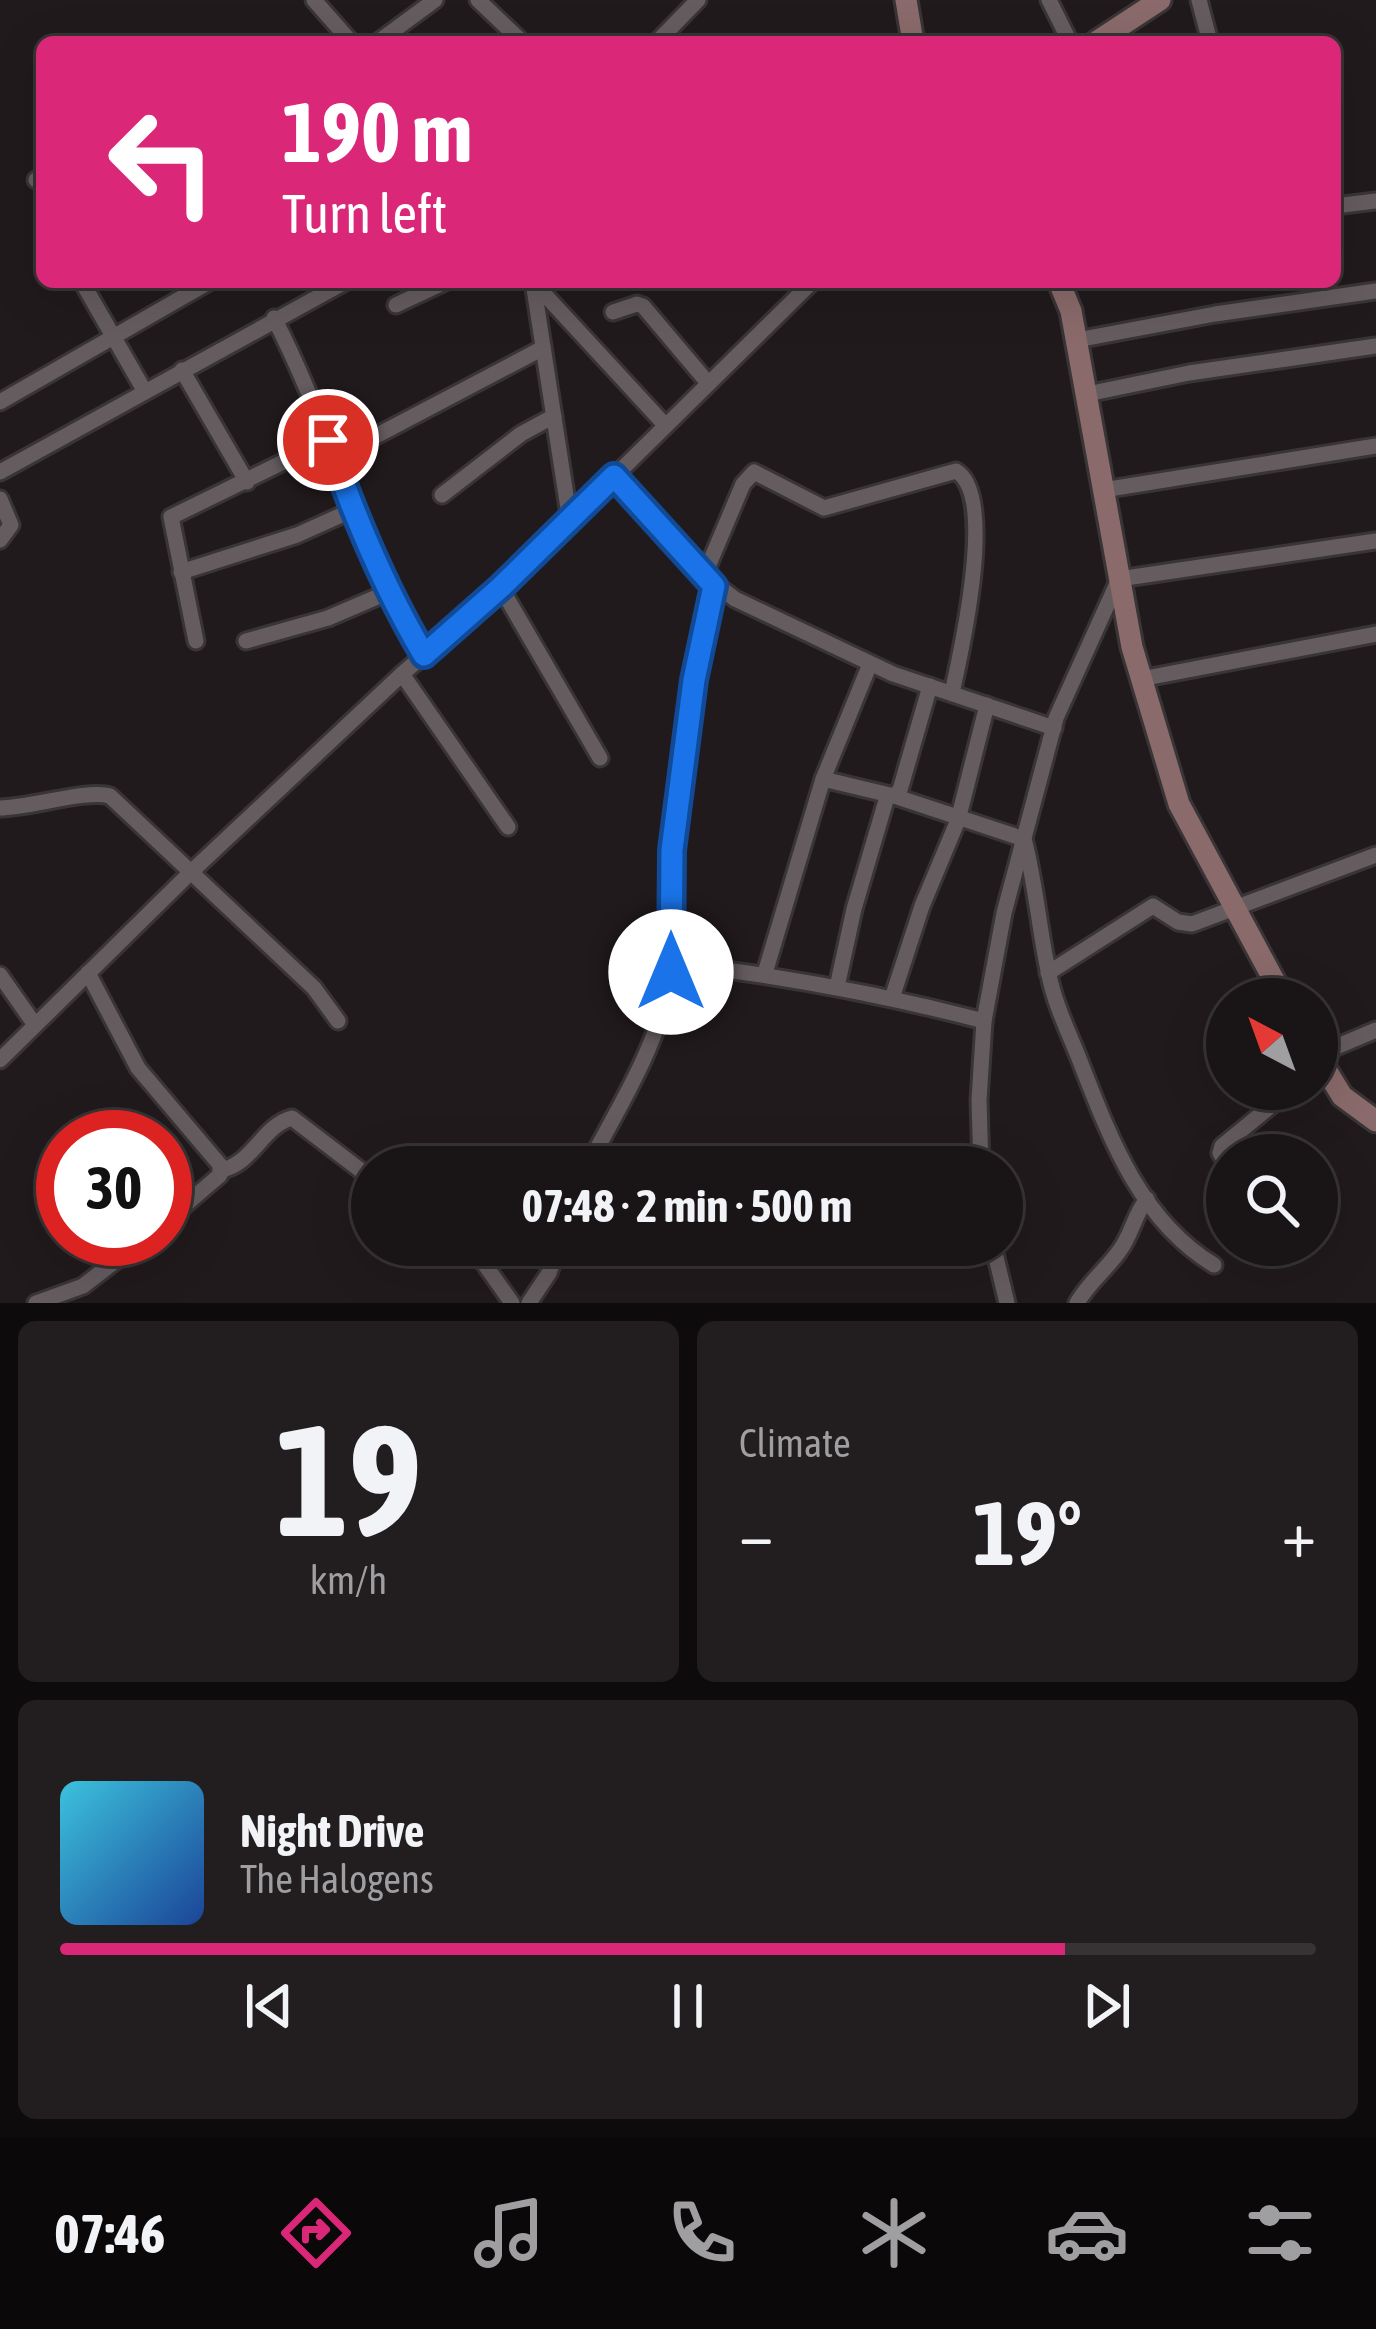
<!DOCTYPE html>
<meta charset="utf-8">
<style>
body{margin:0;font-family:"Asap Condensed",sans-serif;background:#221d1f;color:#f1f3f6;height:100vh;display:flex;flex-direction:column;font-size:45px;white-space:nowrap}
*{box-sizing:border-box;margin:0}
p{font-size:39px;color:#9f9ea1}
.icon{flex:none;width:66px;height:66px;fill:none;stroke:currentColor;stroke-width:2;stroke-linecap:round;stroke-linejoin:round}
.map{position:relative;height:1303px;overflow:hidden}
.details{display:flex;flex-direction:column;gap:18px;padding:18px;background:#0e0b0c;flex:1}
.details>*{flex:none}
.banner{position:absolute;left:36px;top:36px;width:1305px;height:252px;border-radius:18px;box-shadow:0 12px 48px #0002,0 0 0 3px #373335;background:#db2777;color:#fff;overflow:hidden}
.needle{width:78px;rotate:319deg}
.buttons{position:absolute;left:1206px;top:978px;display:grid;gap:24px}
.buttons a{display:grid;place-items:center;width:132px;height:132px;border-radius:50%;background:#191416;box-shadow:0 12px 48px #0002,0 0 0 3px #373335;font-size:60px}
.speed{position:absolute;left:36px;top:1110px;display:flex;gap:24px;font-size:60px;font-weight:700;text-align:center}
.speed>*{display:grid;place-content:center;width:156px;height:156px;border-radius:50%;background:#191416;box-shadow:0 12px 48px #0002,0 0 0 3px #373335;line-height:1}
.speed .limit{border:18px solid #d22;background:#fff;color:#111}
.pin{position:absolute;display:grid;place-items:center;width:102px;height:102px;color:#fff;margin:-51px;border:6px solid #fff;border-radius:50%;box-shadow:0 3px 12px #0007}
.me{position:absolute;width:132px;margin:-66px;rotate:0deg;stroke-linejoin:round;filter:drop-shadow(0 0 9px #0008)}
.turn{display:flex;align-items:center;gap:42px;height:252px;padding:0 48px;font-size:54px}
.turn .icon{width:156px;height:156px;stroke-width:2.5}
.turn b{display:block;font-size:84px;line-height:102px}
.big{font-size:90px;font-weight:700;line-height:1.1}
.details .widget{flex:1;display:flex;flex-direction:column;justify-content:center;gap:18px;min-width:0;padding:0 42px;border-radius:18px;background:#221d1f}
.details .dial{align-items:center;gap:0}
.dial b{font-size:156px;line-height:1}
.song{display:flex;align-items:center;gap:36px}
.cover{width:144px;height:144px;border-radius:18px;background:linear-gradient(135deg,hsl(190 70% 55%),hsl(220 70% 35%))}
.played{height:12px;border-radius:6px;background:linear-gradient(90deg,#db2777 80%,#373335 80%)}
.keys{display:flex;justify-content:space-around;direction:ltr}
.heat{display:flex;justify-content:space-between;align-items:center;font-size:66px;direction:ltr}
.details .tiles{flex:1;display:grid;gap:18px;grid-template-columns:1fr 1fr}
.widget:last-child{grid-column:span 2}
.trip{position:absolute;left:351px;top:1146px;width:672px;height:120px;border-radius:60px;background:#191416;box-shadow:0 12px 48px #0002,0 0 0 3px #373335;font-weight:700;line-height:120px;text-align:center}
.dock{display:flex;height:192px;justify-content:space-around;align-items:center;background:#0a0809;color:#9f9ea1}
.dock .icon{width:84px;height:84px}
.dock .on{color:#db2777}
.dock b{font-size:54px;color:#f1f3f6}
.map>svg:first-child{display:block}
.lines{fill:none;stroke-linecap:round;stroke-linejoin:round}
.street-casing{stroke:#393436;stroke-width:21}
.secondary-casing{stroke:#393436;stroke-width:27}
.street{stroke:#655c60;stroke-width:15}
.secondary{stroke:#8a6a6b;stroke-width:21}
.route-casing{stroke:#114b97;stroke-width:30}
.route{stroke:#1a73e8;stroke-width:21}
</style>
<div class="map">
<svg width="1376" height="1303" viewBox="0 0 1376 1303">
<rect width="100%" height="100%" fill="#211a1d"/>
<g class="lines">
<g class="street-casing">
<g id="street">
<polyline points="314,0 351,42"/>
<polyline points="478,0 519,39"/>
<polyline points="1049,0 1070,42"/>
<polyline points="1199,0 1210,42"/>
<polyline points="378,42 435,0"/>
<polyline points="657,42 698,0"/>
<polyline points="36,180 42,177"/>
<polyline points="1335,206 1376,201"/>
<polyline points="82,282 144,390"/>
<polyline points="533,282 570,521"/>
<polyline points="536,285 665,425"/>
<polyline points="396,305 445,282"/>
<polyline points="613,312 637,304 643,306 708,383"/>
<path d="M274,318C330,427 361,549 425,654"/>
<polyline points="1077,340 1215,314 1376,291"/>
<polyline points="182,370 247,482"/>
<polyline points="1087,394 1189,373 1376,346"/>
<polyline points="0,402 209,282"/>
<polyline points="334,458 543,348"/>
<polyline points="0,472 345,282"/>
<polyline points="614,476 693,567 735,599 893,674 1054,728"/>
<polyline points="1103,490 1376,446"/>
<polyline points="442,495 521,434 554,416"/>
<polyline points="0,499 11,525 0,540"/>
<polyline points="181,572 297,535 355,509"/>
<path d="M704,576L743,484L754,472L824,508L956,471C997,495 961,652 952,693"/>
<polyline points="501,588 600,758"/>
<polyline points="196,641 171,517 328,440"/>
<polyline points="246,641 328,618 391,591"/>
<polyline points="402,674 508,827"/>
<polyline points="1141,679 1376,634"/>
<polyline points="823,779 894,796 900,790 930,686"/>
<path d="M894,796L1024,839C1036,884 1039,930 1049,975C1055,1005 1069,1033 1080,1061C1110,1138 1140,1220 1214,1265"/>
<path d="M0,808C30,808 87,789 110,796L314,988L338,1021"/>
<path d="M671,963C778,975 881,994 984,1021"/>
<polyline points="88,973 138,1068 220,1165 220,1175 165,1222"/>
<polyline points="765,973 823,779 870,664"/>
<polyline points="1048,973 1153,906 1178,922 1192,924 1376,855"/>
<polyline points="0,975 35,1025"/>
<polyline points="837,987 854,909 887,797"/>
<polyline points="892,998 922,906 958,820 987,705"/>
<polyline points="1317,1055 1376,1030"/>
<polyline points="0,1060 190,873 402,674 501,588 812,282"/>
<polyline points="1227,1164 1220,1153 1222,1146 1272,1105 1283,1089"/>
<path d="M587,1167C616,1112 654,1052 668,990C678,945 668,897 672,852C680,762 696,674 714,586"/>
<polyline points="981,1167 979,1100 984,1021 1004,913 1056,718 1119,579 1376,541"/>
<path d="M221,1170C252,1165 263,1125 292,1118L372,1179"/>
<polyline points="480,1245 483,1262 512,1303"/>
<polyline points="993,1245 1007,1303"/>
<polyline points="36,1303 83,1286 144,1239"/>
<polyline points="529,1303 549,1273 559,1245"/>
<path d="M1077,1303C1089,1282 1107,1269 1120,1250C1132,1234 1134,1215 1147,1199"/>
</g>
</g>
<g class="secondary-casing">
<g id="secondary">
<polyline points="906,0 913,42"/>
<polyline points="1096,42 1160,0"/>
<polyline points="1059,282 1071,311 1132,647 1179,804 1284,999"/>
<polyline points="1317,1055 1342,1096 1376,1121"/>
</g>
</g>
<use href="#street" class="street"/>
<use href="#secondary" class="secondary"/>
</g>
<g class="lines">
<g class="route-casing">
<path id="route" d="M328,440C353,513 385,589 424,655L501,587L614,476L714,586L694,680L672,850L671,972"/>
</g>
<use href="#route" class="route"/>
</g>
</svg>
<div class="buttons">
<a><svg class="needle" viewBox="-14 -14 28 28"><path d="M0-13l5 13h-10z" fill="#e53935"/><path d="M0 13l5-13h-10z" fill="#9f9ea1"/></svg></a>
<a><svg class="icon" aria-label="search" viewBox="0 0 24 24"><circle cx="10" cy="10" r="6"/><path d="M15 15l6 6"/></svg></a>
</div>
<div class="speed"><div class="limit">30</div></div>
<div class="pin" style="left:328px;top:440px;background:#d93025"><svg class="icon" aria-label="arrive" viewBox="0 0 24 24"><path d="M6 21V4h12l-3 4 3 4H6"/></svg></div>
<svg class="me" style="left:671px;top:972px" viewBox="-20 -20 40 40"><circle r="19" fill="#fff"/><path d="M0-13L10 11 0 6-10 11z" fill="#1a73e8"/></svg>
<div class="trip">07:48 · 2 min · 500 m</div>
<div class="banner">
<div class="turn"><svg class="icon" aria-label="left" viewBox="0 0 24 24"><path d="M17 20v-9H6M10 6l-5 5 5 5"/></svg><div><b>190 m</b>Turn left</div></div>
</div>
</div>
<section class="details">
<div class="tiles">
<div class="widget dial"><b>19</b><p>km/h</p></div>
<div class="widget"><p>Climate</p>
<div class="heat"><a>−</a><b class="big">19°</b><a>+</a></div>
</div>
<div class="widget">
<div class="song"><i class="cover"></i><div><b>Night Drive</b><p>The Halogens</p></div></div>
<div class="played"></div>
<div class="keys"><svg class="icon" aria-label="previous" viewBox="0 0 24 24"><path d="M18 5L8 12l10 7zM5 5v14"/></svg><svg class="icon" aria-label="pause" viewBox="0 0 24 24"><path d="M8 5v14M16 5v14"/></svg><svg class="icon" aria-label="next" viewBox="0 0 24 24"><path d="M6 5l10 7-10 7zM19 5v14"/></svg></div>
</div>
</div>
</section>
<nav class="dock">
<b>07:46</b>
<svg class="icon on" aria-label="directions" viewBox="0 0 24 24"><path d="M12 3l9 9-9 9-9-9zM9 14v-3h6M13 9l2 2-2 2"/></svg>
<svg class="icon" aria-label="music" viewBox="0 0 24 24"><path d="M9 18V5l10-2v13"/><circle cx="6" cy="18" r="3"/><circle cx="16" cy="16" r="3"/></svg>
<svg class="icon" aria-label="phone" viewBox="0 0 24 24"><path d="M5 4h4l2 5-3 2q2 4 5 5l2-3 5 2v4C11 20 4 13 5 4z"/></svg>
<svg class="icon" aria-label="climate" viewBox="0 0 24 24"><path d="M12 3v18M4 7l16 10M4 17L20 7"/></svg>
<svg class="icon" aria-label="car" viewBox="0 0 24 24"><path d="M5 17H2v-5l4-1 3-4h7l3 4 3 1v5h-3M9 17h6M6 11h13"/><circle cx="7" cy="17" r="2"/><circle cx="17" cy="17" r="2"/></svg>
<svg class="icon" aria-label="filters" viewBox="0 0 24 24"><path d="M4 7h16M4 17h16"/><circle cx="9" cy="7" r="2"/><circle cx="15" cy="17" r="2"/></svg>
</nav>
